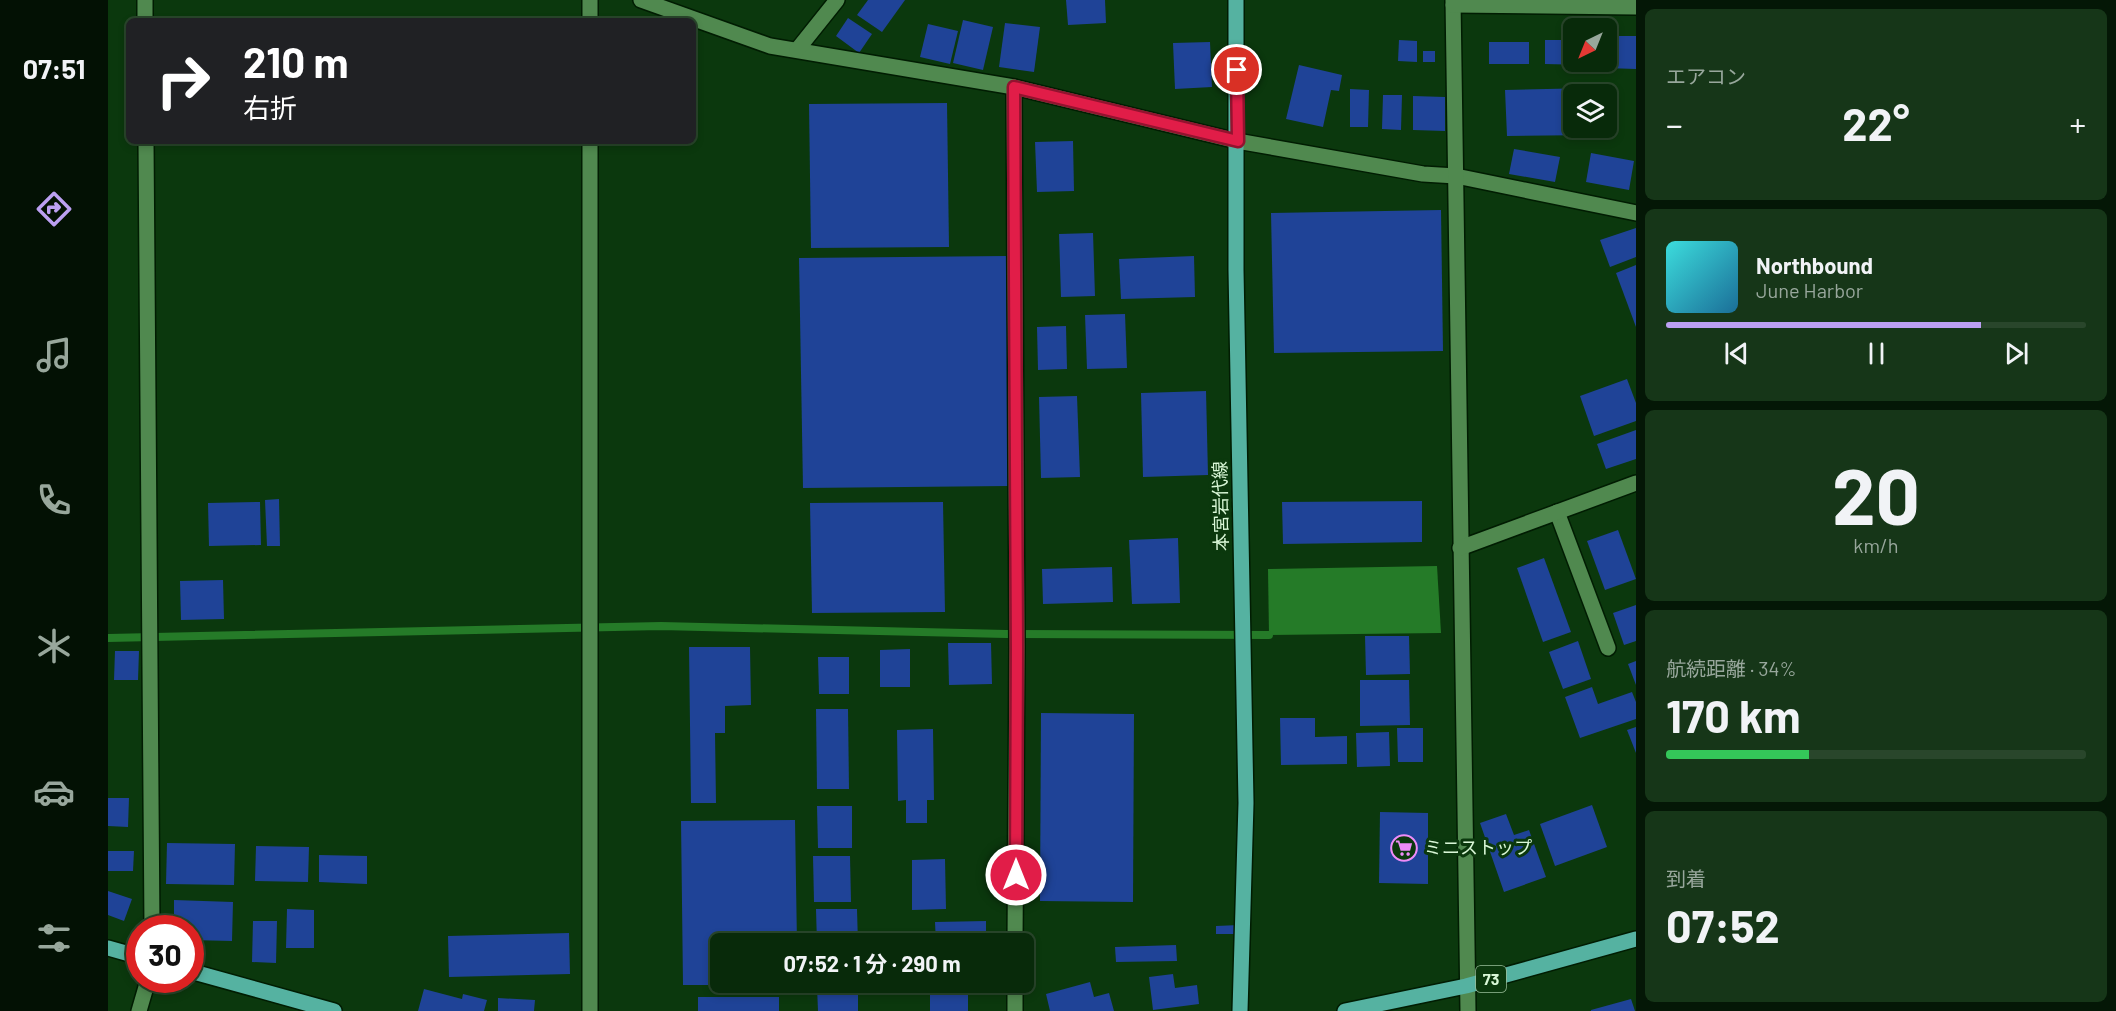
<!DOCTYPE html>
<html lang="ja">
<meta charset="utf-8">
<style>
body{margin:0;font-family:Barlow,"Noto Sans JP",sans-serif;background:#163618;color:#f1f3f6;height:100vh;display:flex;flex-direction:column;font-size:22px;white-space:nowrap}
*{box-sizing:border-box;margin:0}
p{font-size:20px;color:#98a79c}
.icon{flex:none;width:33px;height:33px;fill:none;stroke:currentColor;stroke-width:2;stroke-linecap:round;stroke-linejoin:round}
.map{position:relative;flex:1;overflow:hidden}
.drawer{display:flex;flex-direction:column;gap:9px;padding:9px;background:#041706;width:480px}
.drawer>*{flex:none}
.top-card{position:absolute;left:18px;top:18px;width:570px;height:126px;border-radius:9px;box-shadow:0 3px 9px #0003,0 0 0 2px #29462b;background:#202124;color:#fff;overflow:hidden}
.needle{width:39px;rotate:223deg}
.buttons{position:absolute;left:1455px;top:18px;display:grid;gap:12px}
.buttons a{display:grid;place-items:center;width:54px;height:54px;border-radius:9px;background:#082a0a;box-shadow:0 3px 9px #0003,0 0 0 2px #29462b;font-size:30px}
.speed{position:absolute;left:18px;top:915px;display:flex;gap:12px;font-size:30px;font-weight:700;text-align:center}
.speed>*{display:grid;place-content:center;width:78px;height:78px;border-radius:50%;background:#082a0a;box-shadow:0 3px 9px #0003,0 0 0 2px #29462b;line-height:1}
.speed .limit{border:9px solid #d22;background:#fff;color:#111}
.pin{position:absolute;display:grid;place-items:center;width:51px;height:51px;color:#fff;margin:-26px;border:3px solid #fff;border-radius:50%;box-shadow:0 2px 6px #0007}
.me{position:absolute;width:66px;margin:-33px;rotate:0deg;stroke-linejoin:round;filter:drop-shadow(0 0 4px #0008)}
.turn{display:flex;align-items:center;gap:21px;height:126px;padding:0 18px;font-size:27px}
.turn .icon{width:78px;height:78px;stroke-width:2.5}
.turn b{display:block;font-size:42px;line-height:51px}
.big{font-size:45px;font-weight:700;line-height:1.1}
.drawer .tile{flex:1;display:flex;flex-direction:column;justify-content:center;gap:9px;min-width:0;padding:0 21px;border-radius:9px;background:#163618}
.drawer .dial{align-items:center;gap:0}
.dial b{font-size:78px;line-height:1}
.song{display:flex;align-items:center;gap:18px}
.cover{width:72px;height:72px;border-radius:9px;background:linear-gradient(135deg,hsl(180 70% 55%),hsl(200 70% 35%))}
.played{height:6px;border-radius:3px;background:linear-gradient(90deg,#bca0f2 75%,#29462b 75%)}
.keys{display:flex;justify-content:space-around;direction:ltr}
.heat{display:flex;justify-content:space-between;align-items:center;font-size:33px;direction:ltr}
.charge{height:9px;border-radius:4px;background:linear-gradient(90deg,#34c759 34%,#29462b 0)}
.trip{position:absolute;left:602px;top:933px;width:324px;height:60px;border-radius:9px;background:#082a0a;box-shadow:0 3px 9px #0003,0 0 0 2px #29462b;font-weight:700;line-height:60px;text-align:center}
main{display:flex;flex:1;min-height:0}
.menu{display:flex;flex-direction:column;width:108px;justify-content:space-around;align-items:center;background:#031104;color:#98a79c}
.menu .icon{width:42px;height:42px}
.menu .on{color:#bca0f2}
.menu b{font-size:27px;color:#f1f3f6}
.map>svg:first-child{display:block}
.water{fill:#257b28}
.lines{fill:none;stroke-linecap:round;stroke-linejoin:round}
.stream{stroke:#257b28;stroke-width:8}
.building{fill:#1f4397}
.minor-casing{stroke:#011c02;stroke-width:18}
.major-casing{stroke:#011c02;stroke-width:18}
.minor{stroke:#50894f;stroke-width:15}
.major{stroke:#55b2a1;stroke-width:15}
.route-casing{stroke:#92132f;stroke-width:15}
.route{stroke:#e11d48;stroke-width:10}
.labels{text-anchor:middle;stroke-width:6;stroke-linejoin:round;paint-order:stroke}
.shield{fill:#0b380d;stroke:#9bbe9a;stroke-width:1.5}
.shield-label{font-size:16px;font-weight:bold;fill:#d9f7d7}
.street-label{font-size:18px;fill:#d9f7d7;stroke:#0b380d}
.poi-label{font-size:18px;fill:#d9f7d7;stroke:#0b380d;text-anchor:start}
</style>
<main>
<nav class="menu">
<b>07:51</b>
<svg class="icon on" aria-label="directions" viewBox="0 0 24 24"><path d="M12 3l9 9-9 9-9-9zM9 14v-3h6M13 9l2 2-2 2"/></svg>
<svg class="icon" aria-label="music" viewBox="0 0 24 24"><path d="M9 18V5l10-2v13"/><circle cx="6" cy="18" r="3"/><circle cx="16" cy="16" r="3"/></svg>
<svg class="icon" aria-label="phone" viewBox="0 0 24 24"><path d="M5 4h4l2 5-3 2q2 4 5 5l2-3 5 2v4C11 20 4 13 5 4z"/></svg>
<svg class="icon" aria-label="climate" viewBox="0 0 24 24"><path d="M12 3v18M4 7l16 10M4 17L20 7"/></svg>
<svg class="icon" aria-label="car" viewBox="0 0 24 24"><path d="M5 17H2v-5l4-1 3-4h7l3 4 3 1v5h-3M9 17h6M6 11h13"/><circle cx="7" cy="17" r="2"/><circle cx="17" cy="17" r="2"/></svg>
<svg class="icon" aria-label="filters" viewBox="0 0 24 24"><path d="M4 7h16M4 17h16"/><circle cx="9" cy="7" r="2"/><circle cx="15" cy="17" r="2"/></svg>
</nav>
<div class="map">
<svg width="1528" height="1011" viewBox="0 0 1528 1011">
<rect width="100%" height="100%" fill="#0b380d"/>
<polygon class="water" points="1329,566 1333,633 1161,635 1160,569"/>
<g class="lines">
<polyline class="stream" points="0,638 553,626 898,634 1161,635"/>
</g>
<g class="building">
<polygon points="760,0 797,0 774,32 749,15"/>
<polygon points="958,0 997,0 998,23 960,25"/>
<polygon points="149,18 149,21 109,21 109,19"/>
<polygon points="740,18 764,34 751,53 728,36"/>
<polygon points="855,20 885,27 875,70 845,63"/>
<polygon points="897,23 932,27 926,72 891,67"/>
<polygon points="820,24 850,31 842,64 812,57"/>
<polygon points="1499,36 1528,36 1528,69 1498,68"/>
<polygon points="1291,40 1309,41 1309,62 1290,61"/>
<polygon points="1437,40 1466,40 1466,62 1478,62 1478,65 1437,64"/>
<polygon points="1102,42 1104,87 1067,89 1065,43"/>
<rect x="1381" y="42" width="40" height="22"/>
<rect x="1315" y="51" width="12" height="11"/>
<polygon points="1191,65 1234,75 1231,91 1223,90 1215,127 1178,119"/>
<polygon points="1484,88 1484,94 1466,94 1466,128 1485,128 1485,135 1399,136 1397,90"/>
<polygon points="1242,89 1261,90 1260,127 1242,127"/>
<polygon points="1275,95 1294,95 1293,130 1274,129"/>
<polygon points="1305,96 1337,97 1337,131 1305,130"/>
<polygon points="839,103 841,247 703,248 701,104"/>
<polygon points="965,141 966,191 929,192 927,142"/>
<polygon points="1406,149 1452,157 1447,182 1401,174"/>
<polygon points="1483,153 1526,161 1521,190 1478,182"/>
<polygon points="1333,210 1335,351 1166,353 1163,213"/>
<polygon points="1528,228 1528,257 1502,267 1492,240"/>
<polygon points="985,233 987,296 953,297 951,234"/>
<polygon points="898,256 901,486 695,488 691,258"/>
<polygon points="1086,256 1087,297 1013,299 1011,259"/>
<polygon points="1528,265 1528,327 1508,273"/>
<polygon points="1017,314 1019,368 979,369 977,315"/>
<polygon points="958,326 959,369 930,370 929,327"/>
<polygon points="1519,379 1528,403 1528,421 1486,436 1472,396"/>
<polygon points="1098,391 1100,475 1035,477 1033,393"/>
<polygon points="969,396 972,477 933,478 931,397"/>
<polygon points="1528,430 1528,459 1498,469 1489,444"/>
<polygon points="171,499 172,546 159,546 157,500"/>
<polygon points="1314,501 1314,542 1175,544 1174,502"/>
<polygon points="152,502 153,545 101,546 100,503"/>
<polygon points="835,502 837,612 704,613 702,503"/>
<polygon points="1510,530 1528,579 1497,590 1479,541"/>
<polygon points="1070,538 1072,603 1024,604 1021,540"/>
<polygon points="1436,558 1463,632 1435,642 1409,568"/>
<polygon points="1004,567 1005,602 935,604 934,569"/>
<polygon points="115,580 116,619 73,620 72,581"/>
<polygon points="1528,605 1528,641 1516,645 1505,613"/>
<polygon points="1257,636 1301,636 1302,674 1258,675"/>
<polygon points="1470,641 1483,679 1455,689 1441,652"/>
<polygon points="840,643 883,643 884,684 841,685"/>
<polygon points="581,647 642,647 643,705 617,706 617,733 607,733 608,803 583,803"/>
<polygon points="802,649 802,687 772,687 772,650"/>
<polygon points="7,651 31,651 30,680 6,680"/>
<polygon points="710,657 741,657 741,694 711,694"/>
<polygon points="1528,661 1528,685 1520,664"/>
<polygon points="1252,680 1301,680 1302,725 1252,726"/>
<polygon points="1484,687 1490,704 1524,692 1528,702 1528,719 1472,738 1457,697"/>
<polygon points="708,709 740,709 741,789 709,789"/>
<polygon points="933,713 1026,714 1025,902 932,901"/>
<polygon points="1172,718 1207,718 1207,737 1239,736 1239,764 1173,765"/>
<polygon points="1528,727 1528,753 1519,730"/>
<polygon points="1289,728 1315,728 1315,762 1290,762"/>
<polygon points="825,729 826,800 819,800 819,823 798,823 798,800 790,801 789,730"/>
<polygon points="1281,732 1282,766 1249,767 1248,733"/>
<polygon points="0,798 21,798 20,827 0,826"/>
<polygon points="1484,805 1499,847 1447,866 1432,824"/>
<polygon points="709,806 744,806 744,848 710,848"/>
<polygon points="1272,812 1320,813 1320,884 1271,883"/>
<polygon points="1398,814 1406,835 1421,830 1438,877 1396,892 1372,823"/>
<polygon points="687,820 689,944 612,944 612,982 627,985 575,985 573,821"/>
<polygon points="59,843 127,844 126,885 58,884"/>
<polygon points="148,846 201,847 200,882 147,881"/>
<polygon points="0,851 26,851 25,871 0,871"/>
<polygon points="211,855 259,856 259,884 211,882"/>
<polygon points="705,856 742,856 743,902 706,902"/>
<polygon points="837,859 838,909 804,910 804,860"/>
<polygon points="0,891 24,899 16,921 0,915"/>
<polygon points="66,900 125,902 124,941 82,940 82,928 66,928"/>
<polygon points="179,909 206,910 206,948 178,948"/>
<polygon points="708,909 749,909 750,944 709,944"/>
<polygon points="145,921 169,921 168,963 144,962"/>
<polygon points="878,921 878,944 828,944 827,922"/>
<polygon points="1131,925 1132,934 1108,934 1108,926"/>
<polygon points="461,933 462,974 341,977 340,936"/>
<polygon points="1068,945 1069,961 1008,962 1007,947"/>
<polygon points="1065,974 1067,988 1089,985 1091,1004 1045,1010 1041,977"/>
<rect x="822" y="982" width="38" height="29"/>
<polygon points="982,982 986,997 1001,993 1006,1011 942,1011 938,994"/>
<polygon points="750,986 750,1011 710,1011 709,987"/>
<polygon points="316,989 354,999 355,994 379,1000 376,1011 310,1011"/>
<rect x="590" y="997" width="81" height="14"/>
<polygon points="390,998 427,1000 426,1011 390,1011"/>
<polygon points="1523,999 1527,1011 1483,1011 1483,1010"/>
</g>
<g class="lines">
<g class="minor-casing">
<g id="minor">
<polyline points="37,0 37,21"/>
<polyline points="482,0 482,21"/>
<polyline points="533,0 662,46 906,87 1129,141 1315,174 1348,176 1528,213"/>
<polyline points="1345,0 1360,1011"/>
<polyline points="1345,5 1528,7"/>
<polyline points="689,50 729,0"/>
<polyline points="906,87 909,647 907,944"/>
<polyline points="38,141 44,928"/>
<polyline points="482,141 482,1011"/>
<polyline points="1449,512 1500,648"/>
<polyline points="1352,548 1528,483"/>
<polyline points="31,1011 40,980"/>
<polyline points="907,1011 907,982"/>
</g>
</g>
<g class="major-casing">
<g id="major">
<polyline points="1128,0 1128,270 1138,803 1132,1011"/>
<polyline points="0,948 32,957"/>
<polyline points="82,971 226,1011"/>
<polyline points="1237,1011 1358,986 1528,939"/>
</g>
</g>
<use href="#minor" class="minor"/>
<use href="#major" class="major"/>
</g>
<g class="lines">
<g class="route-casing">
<polyline id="route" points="908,875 909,647 906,87 1130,141 1129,70"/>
</g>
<use href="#route" class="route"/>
</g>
<defs>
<g id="supermarket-ring" transform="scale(1.35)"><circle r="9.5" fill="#0b380d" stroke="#ee8cf8" stroke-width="1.5"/><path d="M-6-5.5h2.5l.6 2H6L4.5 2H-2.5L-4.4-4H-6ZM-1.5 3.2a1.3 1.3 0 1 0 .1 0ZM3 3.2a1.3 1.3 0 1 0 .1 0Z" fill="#ee8cf8"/></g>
</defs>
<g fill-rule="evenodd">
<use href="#supermarket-ring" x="1296" y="848"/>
</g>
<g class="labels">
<rect class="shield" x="1368" y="966" width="30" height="26" rx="4.5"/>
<g class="shield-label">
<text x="1383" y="985">73</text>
</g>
<g class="street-label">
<text transform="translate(1113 506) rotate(-91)" y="6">本宮岩代線</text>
</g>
<g class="poi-label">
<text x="1316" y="854">ミニストップ</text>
</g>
</g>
</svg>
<div class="buttons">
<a><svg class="needle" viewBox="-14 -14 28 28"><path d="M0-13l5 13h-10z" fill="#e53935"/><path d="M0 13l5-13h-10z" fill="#98a79c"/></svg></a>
<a><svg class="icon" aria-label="layers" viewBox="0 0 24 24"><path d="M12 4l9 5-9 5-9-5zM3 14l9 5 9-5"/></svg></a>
</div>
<div class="speed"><div class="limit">30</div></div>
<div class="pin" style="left:1129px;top:70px;background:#d93025"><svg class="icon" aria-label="arrive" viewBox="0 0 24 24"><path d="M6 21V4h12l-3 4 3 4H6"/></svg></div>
<svg class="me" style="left:908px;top:875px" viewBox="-20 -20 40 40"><circle r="17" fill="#e11d48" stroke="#fff" stroke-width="3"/><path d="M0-11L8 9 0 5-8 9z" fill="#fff"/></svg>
<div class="trip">07:52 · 1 分 · 290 m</div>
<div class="top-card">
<div class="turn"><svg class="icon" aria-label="right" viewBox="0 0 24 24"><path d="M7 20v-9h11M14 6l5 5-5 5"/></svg><div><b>210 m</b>右折</div></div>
</div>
</div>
<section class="drawer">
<div class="tile"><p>エアコン</p>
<div class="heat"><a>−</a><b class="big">22°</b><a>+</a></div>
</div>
<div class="tile">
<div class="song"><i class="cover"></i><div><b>Northbound</b><p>June Harbor</p></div></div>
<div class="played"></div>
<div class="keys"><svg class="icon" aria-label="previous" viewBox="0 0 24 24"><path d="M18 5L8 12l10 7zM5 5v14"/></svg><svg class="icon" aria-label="pause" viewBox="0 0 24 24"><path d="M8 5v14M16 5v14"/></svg><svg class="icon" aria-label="next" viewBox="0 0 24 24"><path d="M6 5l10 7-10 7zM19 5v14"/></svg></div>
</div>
<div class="tile dial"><b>20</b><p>km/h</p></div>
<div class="tile"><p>航続距離 · 34%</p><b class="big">170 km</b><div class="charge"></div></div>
<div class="tile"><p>到着</p><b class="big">07:52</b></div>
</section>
</main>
